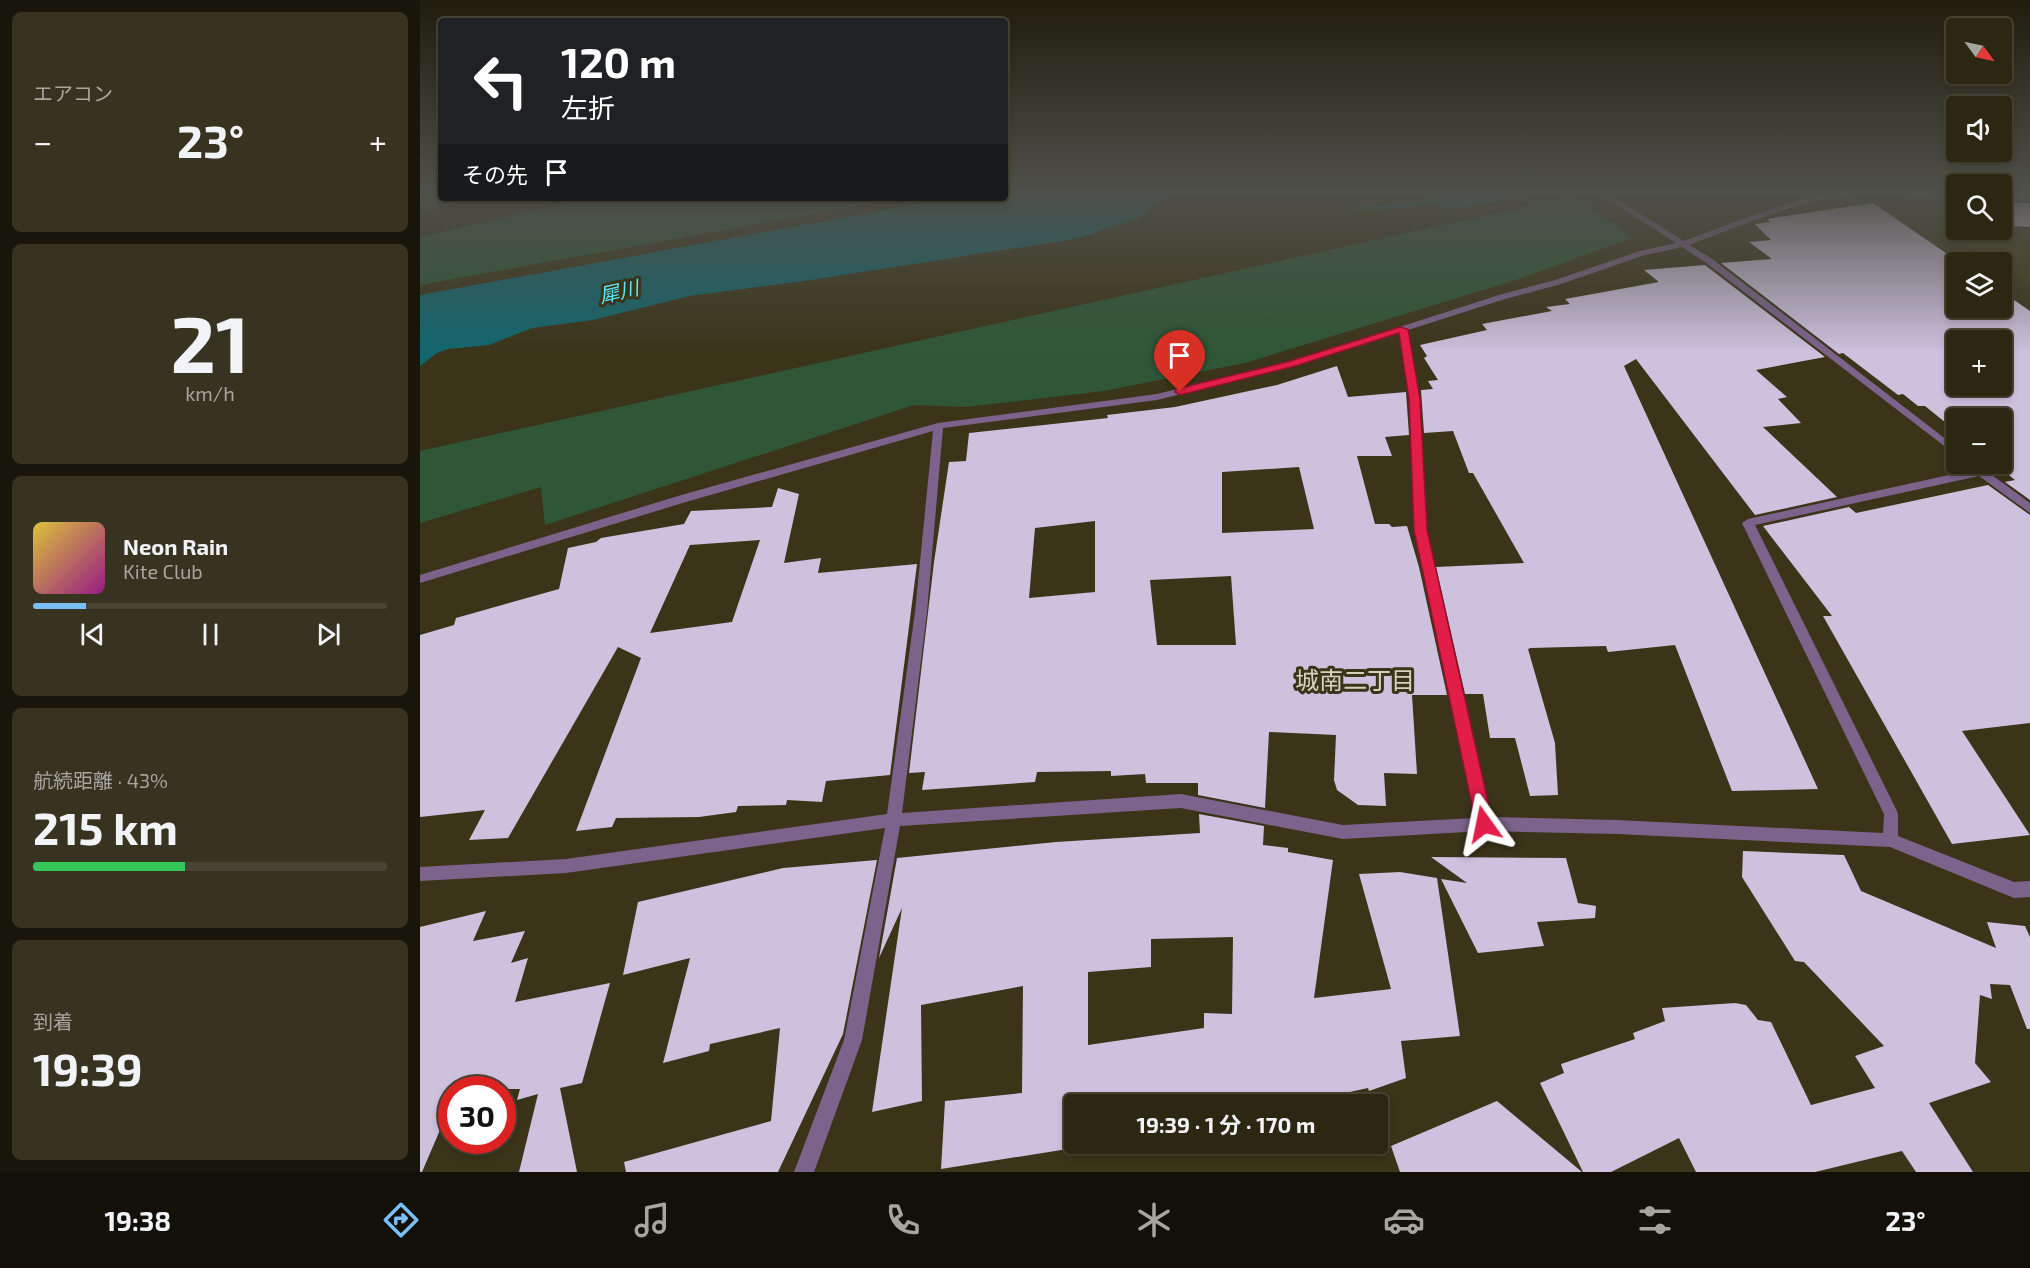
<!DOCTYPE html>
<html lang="ja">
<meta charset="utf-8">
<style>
body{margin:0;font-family:"Exo 2","Noto Sans JP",sans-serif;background:#383321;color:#f1f3f6;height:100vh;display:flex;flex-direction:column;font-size:22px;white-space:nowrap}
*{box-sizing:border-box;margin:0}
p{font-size:20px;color:#a6a5a0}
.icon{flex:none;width:33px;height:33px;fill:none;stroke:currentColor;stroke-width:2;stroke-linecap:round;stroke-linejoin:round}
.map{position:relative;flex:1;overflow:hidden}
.sheet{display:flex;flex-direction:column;gap:12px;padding:12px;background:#18150a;width:420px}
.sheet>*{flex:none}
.guide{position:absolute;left:18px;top:18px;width:570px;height:183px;border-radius:6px;box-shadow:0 3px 9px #0003,0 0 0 2px #484433;background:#202124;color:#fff;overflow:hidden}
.needle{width:39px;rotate:123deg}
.fabs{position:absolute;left:1526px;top:18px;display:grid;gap:12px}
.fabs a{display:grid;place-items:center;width:66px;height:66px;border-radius:6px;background:#2c2713;box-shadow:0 3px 9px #0003,0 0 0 2px #484433;font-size:30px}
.speed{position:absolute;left:18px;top:1076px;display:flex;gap:12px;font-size:30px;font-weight:700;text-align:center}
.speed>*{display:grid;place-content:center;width:78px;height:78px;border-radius:50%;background:#2c2713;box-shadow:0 3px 9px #0003,0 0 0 2px #484433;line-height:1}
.speed .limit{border:9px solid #d22;background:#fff;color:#111}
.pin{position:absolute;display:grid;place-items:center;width:51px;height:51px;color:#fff;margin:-62px -26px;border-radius:50% 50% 50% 0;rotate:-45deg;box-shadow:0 0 6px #0007}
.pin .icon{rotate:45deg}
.me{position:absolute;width:66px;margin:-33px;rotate:348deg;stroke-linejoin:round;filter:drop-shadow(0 0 4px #0008)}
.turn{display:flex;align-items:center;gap:21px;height:126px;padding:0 24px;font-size:27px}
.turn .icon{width:78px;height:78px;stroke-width:2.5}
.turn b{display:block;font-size:42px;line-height:51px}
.then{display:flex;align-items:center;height:57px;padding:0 24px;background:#0003;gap:12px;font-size:22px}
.big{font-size:45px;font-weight:700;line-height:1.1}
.sheet .card{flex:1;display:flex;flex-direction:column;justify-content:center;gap:9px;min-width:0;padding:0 21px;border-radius:9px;background:#383321}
.sheet .dial{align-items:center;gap:0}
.dial b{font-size:78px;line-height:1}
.song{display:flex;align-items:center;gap:18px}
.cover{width:72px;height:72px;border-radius:9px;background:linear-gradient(135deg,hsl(50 70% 55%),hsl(310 70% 35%))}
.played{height:6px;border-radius:3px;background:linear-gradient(90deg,#7abff8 15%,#484433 15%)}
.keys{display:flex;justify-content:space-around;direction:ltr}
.heat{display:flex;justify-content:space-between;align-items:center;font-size:33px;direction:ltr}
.charge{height:9px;border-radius:4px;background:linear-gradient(90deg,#34c759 43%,#484433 0)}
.trip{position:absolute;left:644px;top:1094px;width:324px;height:60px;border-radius:6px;background:#2c2713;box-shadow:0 3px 9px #0003,0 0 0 2px #484433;font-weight:700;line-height:60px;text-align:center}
.tabs{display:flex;height:96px;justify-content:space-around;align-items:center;background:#121008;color:#a6a5a0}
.tabs .icon{width:42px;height:42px}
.tabs .active{color:#7abff8}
.tabs b{font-size:27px;color:#f1f3f6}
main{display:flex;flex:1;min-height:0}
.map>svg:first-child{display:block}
.built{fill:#433a17}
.green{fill:#2f5737}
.water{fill:#12666e}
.building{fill:#cdc1de;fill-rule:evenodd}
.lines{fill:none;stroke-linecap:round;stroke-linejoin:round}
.minor{fill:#7c638c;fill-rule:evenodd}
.route{fill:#e11d48;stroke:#92132f;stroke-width:1.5}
.labels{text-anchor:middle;stroke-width:6;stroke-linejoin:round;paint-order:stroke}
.far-water-label{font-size:20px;font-style:italic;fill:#5ae9f9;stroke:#3b3419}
.neighbourhood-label{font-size:24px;fill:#d6d2c2;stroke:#3b3419}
</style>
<main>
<section class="sheet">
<div class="card"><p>エアコン</p>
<div class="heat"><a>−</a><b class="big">23°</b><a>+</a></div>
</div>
<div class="card dial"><b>21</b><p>km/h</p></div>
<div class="card">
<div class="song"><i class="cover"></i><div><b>Neon Rain</b><p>Kite Club</p></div></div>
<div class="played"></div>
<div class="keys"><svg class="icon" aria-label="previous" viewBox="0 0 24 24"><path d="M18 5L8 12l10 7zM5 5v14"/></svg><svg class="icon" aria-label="pause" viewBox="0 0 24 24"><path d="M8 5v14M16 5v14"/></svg><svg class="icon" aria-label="next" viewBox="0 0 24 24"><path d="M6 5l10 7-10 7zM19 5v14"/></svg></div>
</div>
<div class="card"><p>航続距離 · 43%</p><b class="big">215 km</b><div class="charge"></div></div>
<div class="card"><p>到着</p><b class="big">19:39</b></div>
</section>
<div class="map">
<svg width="1610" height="1172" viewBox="0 0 1610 1172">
<rect width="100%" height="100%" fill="#3b3419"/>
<polygon class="built" points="1610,234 1610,285 1581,267 1581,262 1574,262 1542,243"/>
<g class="green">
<polygon points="0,189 21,189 21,198 59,198 0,212"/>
<polygon points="1154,196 1212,238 1099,279 825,363 684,391 546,407 494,405 125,525 121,487 0,523 0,451"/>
<polygon points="171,198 482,198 0,285 0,237"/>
</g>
<g class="water">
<polygon points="585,189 767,189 734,203 725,214 718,218 655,239 384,281 269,296 173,320 112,328 69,345 28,349 17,353 0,366 0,295 530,198 585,198"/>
<polygon points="1043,189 1144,189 1034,209 1009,205 949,210 925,208 990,202"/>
</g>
<g class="building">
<polygon points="1581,189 1610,189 1610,195 1581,194"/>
<polygon points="1581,202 1610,203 1610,227 1581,225"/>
<path d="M1453,203L1539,262H1536V308H1581V291L1610,311V500L1585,482L1595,480L1575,464H1581V418H1536V431L1505,406H1498L1483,394L1478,395L1423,353L1419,354L1301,263L1352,259L1329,242L1351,240L1335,224L1351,222L1347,219ZM1536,340H1581V386H1536Z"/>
<polygon points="1285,265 1405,357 1336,370 1367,397 1358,399 1381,423 1343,427 1417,497 1335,515 1216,359 1204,366 1398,789 1312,791 1255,645 1188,652 1186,646 1111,648 1108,649 1135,743 1138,795 1110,796 1095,738 1070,738 1063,694 1045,694 1016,567 1104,563 1053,473 1049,473 1033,431 1004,433 1001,390 1013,389 1008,381 1018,380 1004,358 1007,356 1000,345 1067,330 1062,324 1132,311 1126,307 1150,304 1145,299 1239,282 1224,270"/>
<path d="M917,366L928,397L986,392L989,435L965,437L972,456H937L955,524H969L972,527L987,526L999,567L1027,695H992L997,774L964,773L966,806L938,805L917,790L914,780L916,735L849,732L845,808L778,795V783H726L725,774L691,776V771L617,772L615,782L502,790L505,772L489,773L514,562L529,462L546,461L549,433L688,418L687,415L755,407L857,385ZM879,467L894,529L802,533V472ZM675,521V592L609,598L615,528ZM811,576L816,645H737L730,580Z"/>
<polygon points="1568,485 1610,515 1610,723 1542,731 1610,835 1532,844 1403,616 1412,616 1343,526 1429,507 1436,513"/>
<path d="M358,488L379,494L364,563L401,558L398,573L497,564L470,775L406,781L402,802L367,800L366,805L318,806L316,812L279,817L196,818L192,827L156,831L221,658L198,647L88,838L49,840L65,810L0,817V635L34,625L36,618L139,589L148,548L176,542L181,538L264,524L271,511L352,507ZM340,540L312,622L230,633L270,545Z"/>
<path d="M779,814L844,826L843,845L868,848V852L913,860L894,998L971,989L939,874L980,872L1017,878L1040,1036L981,1041L986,1078L949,1091L948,1088L875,1104H654V1148L521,1169L525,1101L602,1093L603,986L501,1005L502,1101L452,1112L482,908L459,958L477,858L636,842L780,833ZM813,937L812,1014L784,1013V1028L668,1045V972L731,967V939Z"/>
<polygon points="1323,851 1424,855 1441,891 1576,948 1567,922 1605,926 1610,937 1610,1029 1607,1029 1590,985 1570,984 1572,999 1560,995 1555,1063 1571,1082 1509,1103 1553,1172 1496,1172 1482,1151 1395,1172 1276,1172 1259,1138 1191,1172 1163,1172 1120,1083 1144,1073 1141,1064 1215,1039 1213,1033 1245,1021 1242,1008 1315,1003 1326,1005 1338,1020 1351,1022 1391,1105 1455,1088 1435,1056 1464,1046 1384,962 1375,961 1322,877"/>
<polygon points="1011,857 1146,858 1158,903 1176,906 1175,918 1117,922 1124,946 1058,953 1021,879 1047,883"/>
<polygon points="457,860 423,1034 358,1172 206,1172 204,1162 351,1121 360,1028 290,1044 289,1051 243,1063 270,958 203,975 218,902 363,868"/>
<polygon points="66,911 53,941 105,931 91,963 108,958 95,1002 190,983 162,1083 140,1088 157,1172 99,1172 118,1094 97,1100 100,1089 32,1089 32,1102 2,1172 0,1172 0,927"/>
<polygon points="1077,1101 1162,1172 980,1172 971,1146"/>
</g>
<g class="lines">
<g class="minor">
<path d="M1173,189H1180L1264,241C1322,220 1382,193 1444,190C1474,189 1506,193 1536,194V198C1506,197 1475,193 1445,194C1384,197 1325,224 1269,245L1291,258L1536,447V455L1285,262L1262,247L1225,255L1141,284L1085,299L988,330L1000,399L1006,530L1070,817L1197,820L1463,833L1464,814L1322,523L1328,519L1552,470L1546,464H1557L1610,503V513L1559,476L1335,525L1476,809L1478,814V836L1594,882L1610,881V897L1594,898L1470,847L1197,834L1064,831L923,839L761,808L480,826L442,1040L394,1172H374L424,1040L465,828L146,873L0,881V867L146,859L467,814L495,612L513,431L266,502L0,583V575L258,496L518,423L737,394L848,367L908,350L1079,295L1135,280L1220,251L1256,243ZM979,333L990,399L994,530L1055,818L923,825L761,794L482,813L507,612L523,428L737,400L854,371Z"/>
<polygon points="1581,196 1610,197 1610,201 1581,200"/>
</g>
</g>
<linearGradient id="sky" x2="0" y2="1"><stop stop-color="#201d0e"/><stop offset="0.54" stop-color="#4f5049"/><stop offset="1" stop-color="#4f5049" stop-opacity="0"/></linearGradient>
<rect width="1610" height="353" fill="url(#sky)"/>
<polygon class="route" points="980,327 988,329 1000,399 1007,530 1073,824 1070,829 1064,832 1058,829 1056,824 994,530 989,399 979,333 875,366 760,395 755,392 756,389 867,362"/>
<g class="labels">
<g class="far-water-label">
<text transform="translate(199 292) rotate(-13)" y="7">犀川</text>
</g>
<g class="neighbourhood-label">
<text x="935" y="689">城南二丁目</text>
</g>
</g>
</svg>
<div class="fabs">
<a><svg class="needle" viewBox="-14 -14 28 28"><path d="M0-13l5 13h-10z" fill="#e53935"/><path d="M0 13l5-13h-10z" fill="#a6a5a0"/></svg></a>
<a><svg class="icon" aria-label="sound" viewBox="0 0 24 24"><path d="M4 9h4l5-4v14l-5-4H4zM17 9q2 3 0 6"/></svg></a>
<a><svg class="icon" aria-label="search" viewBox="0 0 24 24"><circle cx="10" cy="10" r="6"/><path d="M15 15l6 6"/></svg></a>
<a><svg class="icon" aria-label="layers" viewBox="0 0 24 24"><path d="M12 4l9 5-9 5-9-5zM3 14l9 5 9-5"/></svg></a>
<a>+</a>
<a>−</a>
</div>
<div class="speed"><div class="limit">30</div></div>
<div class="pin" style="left:760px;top:392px;background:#d93025"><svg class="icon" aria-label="arrive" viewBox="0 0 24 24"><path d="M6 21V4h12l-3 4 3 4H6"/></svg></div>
<svg class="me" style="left:1064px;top:824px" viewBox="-20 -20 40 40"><path d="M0-17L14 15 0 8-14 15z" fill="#e11d48" stroke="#fff" stroke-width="4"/></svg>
<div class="trip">19:39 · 1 分 · 170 m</div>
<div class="guide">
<div class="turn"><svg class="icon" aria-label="left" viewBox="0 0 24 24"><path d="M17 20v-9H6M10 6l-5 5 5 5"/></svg><div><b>120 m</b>左折</div></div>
<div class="then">その先<svg class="icon" aria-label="arrive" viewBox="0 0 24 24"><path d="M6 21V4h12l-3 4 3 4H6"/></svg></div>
</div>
</div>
</main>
<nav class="tabs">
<b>19:38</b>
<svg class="icon active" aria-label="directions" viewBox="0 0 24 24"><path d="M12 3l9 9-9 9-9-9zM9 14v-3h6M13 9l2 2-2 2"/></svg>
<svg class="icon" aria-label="music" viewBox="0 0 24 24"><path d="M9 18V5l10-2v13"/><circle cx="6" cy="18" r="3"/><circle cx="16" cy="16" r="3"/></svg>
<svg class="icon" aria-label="phone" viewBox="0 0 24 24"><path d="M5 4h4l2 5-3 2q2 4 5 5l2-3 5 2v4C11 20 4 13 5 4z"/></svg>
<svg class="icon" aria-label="climate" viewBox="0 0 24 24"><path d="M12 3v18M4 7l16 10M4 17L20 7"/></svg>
<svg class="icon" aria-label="car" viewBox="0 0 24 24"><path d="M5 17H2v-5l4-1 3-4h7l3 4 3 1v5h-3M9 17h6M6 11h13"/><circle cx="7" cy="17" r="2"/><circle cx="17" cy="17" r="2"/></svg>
<svg class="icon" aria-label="filters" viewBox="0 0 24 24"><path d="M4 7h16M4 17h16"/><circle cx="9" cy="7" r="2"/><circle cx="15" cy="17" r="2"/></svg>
<b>23°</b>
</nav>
